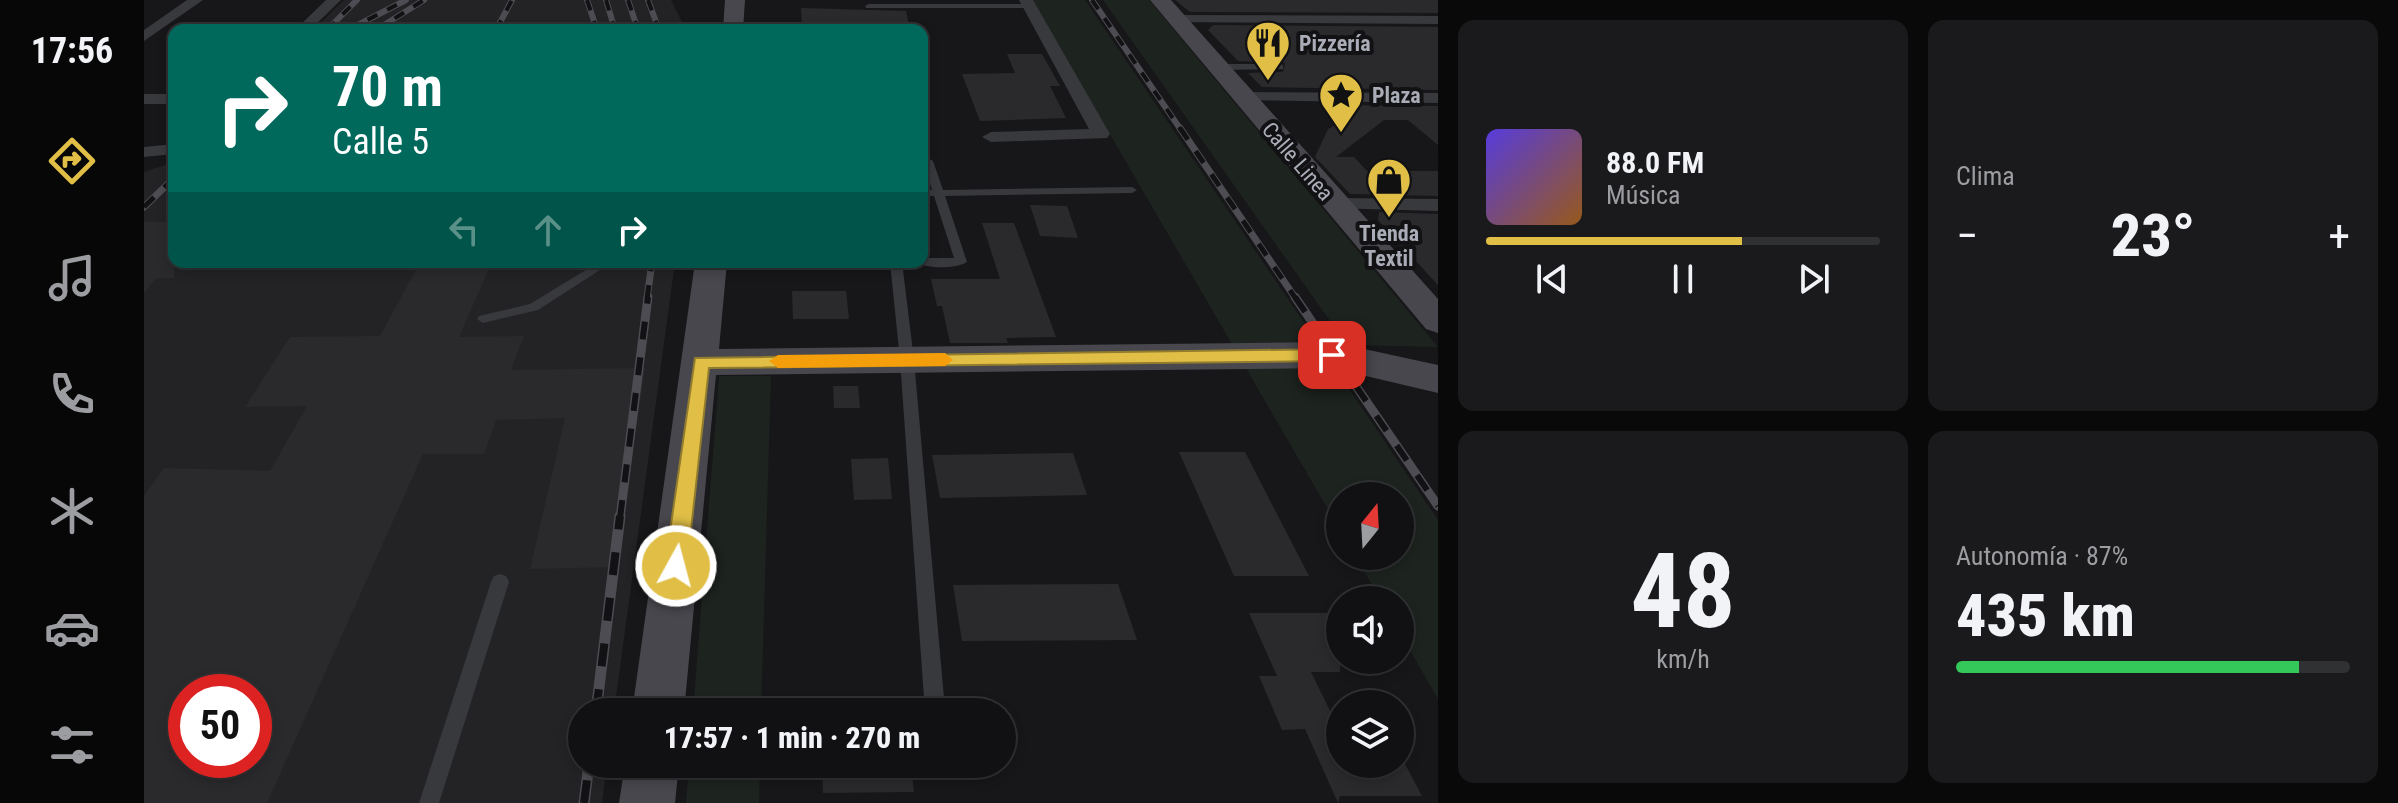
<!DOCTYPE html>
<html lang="es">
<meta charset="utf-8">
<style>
body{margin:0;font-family:"Roboto Condensed",sans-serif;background:#1a1a1c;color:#f1f3f6;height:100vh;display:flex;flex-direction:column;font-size:30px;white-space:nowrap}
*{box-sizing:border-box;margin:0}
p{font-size:26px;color:#9c9da0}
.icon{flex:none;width:44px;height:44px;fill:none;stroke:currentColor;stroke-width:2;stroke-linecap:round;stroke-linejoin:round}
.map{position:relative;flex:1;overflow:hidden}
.details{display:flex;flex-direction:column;gap:20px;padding:20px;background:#09090a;width:960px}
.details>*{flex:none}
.hud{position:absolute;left:24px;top:24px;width:760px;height:244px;border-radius:16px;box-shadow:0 4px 12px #0003,0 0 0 2px #303133;background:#00695c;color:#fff;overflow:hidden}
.needle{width:52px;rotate:18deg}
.tools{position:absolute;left:1182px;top:482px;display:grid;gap:16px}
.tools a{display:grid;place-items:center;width:88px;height:88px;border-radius:50%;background:#111113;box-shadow:0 4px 12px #0003,0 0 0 2px #303133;font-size:40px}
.speed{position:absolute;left:24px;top:674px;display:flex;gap:16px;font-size:40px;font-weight:700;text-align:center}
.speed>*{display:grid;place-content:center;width:104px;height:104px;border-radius:50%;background:#111113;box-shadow:0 4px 12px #0003,0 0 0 2px #303133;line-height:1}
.speed .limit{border:12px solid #d22;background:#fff;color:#111}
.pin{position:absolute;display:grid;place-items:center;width:68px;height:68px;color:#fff;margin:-34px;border-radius:16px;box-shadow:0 4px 12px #0006}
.me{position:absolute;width:88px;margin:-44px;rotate:7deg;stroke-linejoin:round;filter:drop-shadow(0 0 6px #0008)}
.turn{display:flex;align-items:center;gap:28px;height:168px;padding:0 32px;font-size:36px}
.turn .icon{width:104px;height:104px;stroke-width:2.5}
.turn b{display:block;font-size:56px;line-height:68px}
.lanes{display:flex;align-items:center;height:76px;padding:0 32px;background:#0003;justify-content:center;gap:40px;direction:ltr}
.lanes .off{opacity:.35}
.big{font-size:60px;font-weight:800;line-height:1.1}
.details .card{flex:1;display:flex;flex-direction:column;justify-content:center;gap:12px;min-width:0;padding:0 28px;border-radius:16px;background:#1a1a1c}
.details .dial{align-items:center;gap:0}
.dial b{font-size:104px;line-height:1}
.song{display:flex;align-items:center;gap:24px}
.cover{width:96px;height:96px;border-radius:12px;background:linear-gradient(135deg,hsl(250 70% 55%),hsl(30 70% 35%))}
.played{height:8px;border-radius:4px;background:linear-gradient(90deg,#e1bf47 65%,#303133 65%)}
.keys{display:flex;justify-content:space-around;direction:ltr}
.heat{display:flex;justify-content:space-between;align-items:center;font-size:44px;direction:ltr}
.charge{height:12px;border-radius:6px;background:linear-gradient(90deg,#34c759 87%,#303133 0)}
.details .tiles{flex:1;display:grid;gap:20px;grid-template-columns:repeat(2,1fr)}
.trip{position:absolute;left:424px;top:698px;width:448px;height:80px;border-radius:40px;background:#111113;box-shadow:0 4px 12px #0003,0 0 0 2px #303133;font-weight:800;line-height:80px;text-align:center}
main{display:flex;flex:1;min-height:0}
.dock{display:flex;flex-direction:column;width:144px;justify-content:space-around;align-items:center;background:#070708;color:#9c9da0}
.dock .icon{width:56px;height:56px}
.dock .on{color:#e1bf47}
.dock b{font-size:36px;color:#f1f3f6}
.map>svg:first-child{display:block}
.built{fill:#232326;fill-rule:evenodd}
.green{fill:#1d231f}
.building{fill:#2a2a2d;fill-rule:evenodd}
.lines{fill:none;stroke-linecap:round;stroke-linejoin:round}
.lane{fill:#38393d;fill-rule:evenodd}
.street{fill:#38393d;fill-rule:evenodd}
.secondary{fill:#47474d;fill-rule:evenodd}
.rail-far3-casing{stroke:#4c4c52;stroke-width:6}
.rail-far2-casing{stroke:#4c4c52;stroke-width:7}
.rail-far1-casing{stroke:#4c4c52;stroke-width:9}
.rail-casing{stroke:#4c4c52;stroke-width:11}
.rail-far3{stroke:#121214;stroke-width:4;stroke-dasharray:11;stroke-linecap:butt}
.rail-far2{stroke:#121214;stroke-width:5;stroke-dasharray:14;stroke-linecap:butt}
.rail-far1{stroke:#121214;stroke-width:6;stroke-dasharray:18;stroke-linecap:butt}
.rail{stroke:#121214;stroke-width:8;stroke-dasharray:23;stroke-linecap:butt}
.route{fill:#e1bf47;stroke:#927c2e;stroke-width:2}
.slow{fill:#f59e0b}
.labels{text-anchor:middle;stroke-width:8;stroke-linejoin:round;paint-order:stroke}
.far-poi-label{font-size:22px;font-weight:bold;fill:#aaadb7;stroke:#121214;text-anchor:start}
.far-street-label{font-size:22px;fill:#aaadb7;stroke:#121214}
</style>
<main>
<nav class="dock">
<b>17:56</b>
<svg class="icon on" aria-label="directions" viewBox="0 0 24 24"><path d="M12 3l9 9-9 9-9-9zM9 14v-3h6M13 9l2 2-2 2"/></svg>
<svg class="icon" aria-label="music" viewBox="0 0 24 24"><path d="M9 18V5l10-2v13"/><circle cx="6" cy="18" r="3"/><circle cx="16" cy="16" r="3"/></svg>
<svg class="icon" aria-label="phone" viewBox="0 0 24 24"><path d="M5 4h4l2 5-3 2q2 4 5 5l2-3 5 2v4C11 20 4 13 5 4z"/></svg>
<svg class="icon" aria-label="climate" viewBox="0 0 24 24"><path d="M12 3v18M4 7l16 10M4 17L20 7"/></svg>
<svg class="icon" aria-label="car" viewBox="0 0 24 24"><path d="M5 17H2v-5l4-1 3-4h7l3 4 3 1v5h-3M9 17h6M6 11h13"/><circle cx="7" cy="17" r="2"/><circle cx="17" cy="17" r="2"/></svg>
<svg class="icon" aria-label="filters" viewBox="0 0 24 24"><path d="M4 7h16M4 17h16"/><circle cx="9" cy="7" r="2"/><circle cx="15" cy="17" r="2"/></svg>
</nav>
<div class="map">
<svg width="1294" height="803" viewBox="0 0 1294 803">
<rect width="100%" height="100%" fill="#171719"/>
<g class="built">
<polygon points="200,0 527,0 542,30 169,30"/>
<path d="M30,162V262H531L470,712H438V764H463L458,803H0V172ZM42,692H110V760H42Z"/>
</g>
<g class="green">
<polygon points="888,0 941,0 1294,520 1294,699 1256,633 1256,600 1237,600 1211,556 1256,556 1256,496 1196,496 1196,530"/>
<polygon points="959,0 1005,0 1294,347 1203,345"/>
<polygon points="575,376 627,376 617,712 549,712"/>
<polygon points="545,764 616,764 615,803 542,803"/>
</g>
<g class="building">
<polygon points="1031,0 1294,0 1294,13 1046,12"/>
<polygon points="657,8 762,11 766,30 658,30"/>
<polygon points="1069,25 1294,27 1294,90 1118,87 1104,73 1139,72 1141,63 1094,61 1064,30"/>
<polygon points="863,54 898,54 916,86 906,86 922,118 836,121 818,74 871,73"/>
<polygon points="1195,105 1294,106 1294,145 1264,120 1240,120 1192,157 1210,157 1223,171 1294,171 1294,196 1206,194 1171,157 1184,129 1207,116"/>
<polygon points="886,205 923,206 934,238 896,236"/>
<polygon points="1235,212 1294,214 1294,285 1234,220"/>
<polygon points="0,222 30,222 30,278 12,278 0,293"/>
<polygon points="838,223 870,223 912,337 862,338 864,343 806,343 798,306 793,306 787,279 856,279"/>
<path d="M276,262H348L315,337L380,336L367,370L501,368L472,567L386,569L421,418L352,420L340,454H279L123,803H0V496L20,468L126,471L163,406L101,407L146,337L236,336ZM42,692H110V760H42Z"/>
<polygon points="648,291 702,291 705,319 649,319"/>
<polygon points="689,386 714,386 716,408 690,408"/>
<polygon points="1035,452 1101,452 1165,576 1090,576"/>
<polygon points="929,453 943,495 796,498 788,455"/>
<polygon points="744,458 748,499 710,500 707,459"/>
<polygon points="974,584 993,640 818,641 809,585"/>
<polygon points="1105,613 1183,613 1196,638 1196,672 1167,672 1196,731 1196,764 1261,764 1278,796 1196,796 1194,803 1161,729 1138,730 1115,676 1133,676"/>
<polygon points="678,764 767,764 770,792 679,793"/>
</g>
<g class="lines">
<g class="lane">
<polygon points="725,4 885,4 889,6 885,8 722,8 721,6"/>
<polygon points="1136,64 1139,65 1139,69 1073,70 1069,67 1073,64"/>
<path d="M784,158L789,161L799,190L988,187L993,190L988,193L801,196L823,262C812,269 783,269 772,262H778V258H810L790,196H778V190H788L779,161Z"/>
<polygon points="455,262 473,262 456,270 394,310 339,323 333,319 335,316 386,304"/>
<polygon points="746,262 758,262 770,360 800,698 797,705 790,708 783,705 780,698 756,360"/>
<polygon points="356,574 362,576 365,582 295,803 275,803 347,582 350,576"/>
</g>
<g class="street">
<polygon points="43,0 59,0 0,41 0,30"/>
<polygon points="182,0 197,0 166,30 151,30"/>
<polygon points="875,0 889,0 966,134 963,138 847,142 838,137 847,132 945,129"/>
<polygon points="1032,15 1294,16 1294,24 1027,22 1027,16"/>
<polygon points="1098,92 1294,93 1294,103 1092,100 1090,97 1092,94"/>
<rect x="0" y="94" width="30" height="10"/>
<polygon points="30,144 30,154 0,157 0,147"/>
<polygon points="1193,198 1294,199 1294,211 1186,208 1183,204 1186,200"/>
</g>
<g class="secondary">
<polygon points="581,0 601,0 599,30 579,30"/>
<polygon points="1006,0 1027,0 1294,299 1294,333 1282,329"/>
<polygon points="551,262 583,262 575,349 1188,342 1294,365 1294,393 1188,368 572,375 540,712 488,712"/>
<polygon points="481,764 535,764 531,803 475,803"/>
</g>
<g class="rail-far3-casing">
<g id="rail-far3">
<polyline points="443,0 453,30"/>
<polyline points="462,0 471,30"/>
<polyline points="484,0 494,30"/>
<polyline points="504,0 515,30"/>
<polyline points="948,0 1037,130"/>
<polyline points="183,30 213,0"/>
<polyline points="204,30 262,0"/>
<polyline points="232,30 280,0"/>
<polyline points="352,30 368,0"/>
</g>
</g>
<g class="rail-far2-casing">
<g id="rail-far2">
<polyline points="1036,128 1152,299"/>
<polyline points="0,207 30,178"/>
<polyline points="503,299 508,262"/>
</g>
</g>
<g class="rail-far1-casing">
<g id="rail-far1">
<polyline points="1151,297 1294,506"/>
<polyline points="476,518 504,297"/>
</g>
</g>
<g class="rail-casing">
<g id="rail">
<polyline points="452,712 476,516"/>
<polyline points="440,803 445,764"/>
</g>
</g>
<use href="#rail-far3" class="rail-far3"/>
<use href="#rail-far2" class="rail-far2"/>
<use href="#rail-far1" class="rail-far1"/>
<use href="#rail" class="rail"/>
</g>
<polygon class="route" points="1188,349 1197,355 1188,361 565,368 543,566 540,573 532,576 524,573 521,566 551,358"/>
<polygon class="slow" points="801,353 809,360 801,366 634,368 625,361 634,355"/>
<defs>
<g id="restaurant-pin" transform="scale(2.3)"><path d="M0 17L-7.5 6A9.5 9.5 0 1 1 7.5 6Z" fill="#e1bf47" stroke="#121214"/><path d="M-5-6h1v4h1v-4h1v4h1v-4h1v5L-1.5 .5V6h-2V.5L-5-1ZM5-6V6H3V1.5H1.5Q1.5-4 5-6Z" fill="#111"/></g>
<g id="sight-pin" transform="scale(2.3)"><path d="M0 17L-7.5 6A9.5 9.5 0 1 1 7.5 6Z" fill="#e1bf47" stroke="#121214"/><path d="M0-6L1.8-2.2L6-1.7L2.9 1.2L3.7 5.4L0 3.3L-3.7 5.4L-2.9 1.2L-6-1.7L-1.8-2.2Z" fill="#111"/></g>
<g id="shop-pin" transform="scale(2.3)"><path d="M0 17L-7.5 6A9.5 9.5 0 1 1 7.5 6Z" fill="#e1bf47" stroke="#121214"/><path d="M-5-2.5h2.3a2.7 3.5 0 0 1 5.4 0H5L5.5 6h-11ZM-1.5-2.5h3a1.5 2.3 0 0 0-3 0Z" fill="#111"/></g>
</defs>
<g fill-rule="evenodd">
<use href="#restaurant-pin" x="1124" y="43"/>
<use href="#sight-pin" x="1197" y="95"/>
<use href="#shop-pin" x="1245" y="180"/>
</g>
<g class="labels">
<g class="far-poi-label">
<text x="1155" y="51">Pizzería</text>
<text x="1228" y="103">Plaza</text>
<text x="1245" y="241" text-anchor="middle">Tienda<tspan x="1245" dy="25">Textil</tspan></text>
</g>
<g class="far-street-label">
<text transform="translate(1154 161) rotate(49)" y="8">Calle Linea</text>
</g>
</g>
</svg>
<div class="tools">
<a><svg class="needle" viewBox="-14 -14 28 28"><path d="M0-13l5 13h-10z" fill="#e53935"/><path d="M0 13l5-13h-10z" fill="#9c9da0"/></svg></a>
<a><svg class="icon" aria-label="sound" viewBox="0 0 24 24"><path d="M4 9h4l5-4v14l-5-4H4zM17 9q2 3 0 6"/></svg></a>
<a><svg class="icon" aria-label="layers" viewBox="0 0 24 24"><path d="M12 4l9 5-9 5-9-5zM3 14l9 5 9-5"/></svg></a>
</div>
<div class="speed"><div class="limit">50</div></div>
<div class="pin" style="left:1188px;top:355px;background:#d93025"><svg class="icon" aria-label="arrive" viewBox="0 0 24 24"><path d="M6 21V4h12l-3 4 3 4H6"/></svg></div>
<svg class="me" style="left:532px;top:566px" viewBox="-20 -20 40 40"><circle r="17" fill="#e1bf47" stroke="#fff" stroke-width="3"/><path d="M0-11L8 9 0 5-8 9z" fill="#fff"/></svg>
<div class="trip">17:57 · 1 min · 270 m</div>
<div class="hud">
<div class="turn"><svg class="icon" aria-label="right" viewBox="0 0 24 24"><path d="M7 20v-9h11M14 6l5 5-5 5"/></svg><div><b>70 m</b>Calle 5</div></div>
<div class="lanes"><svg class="icon off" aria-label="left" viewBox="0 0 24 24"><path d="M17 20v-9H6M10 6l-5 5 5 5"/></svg><svg class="icon off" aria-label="ahead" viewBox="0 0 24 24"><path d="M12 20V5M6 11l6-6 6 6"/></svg><svg class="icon" aria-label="right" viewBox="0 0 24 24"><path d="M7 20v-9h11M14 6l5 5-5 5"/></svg></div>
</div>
</div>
<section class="details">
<div class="tiles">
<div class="card">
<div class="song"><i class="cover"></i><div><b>88.0 FM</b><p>Música</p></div></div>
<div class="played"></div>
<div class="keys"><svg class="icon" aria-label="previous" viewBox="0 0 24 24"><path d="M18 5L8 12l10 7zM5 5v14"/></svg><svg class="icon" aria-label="pause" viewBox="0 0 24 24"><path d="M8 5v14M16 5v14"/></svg><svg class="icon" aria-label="next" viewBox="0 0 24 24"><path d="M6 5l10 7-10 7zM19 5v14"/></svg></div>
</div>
<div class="card"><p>Clima</p>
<div class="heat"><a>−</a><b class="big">23°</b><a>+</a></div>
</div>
<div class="card dial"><b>48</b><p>km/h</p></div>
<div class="card"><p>Autonomía · 87%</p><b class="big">435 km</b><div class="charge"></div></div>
</div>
</section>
</main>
